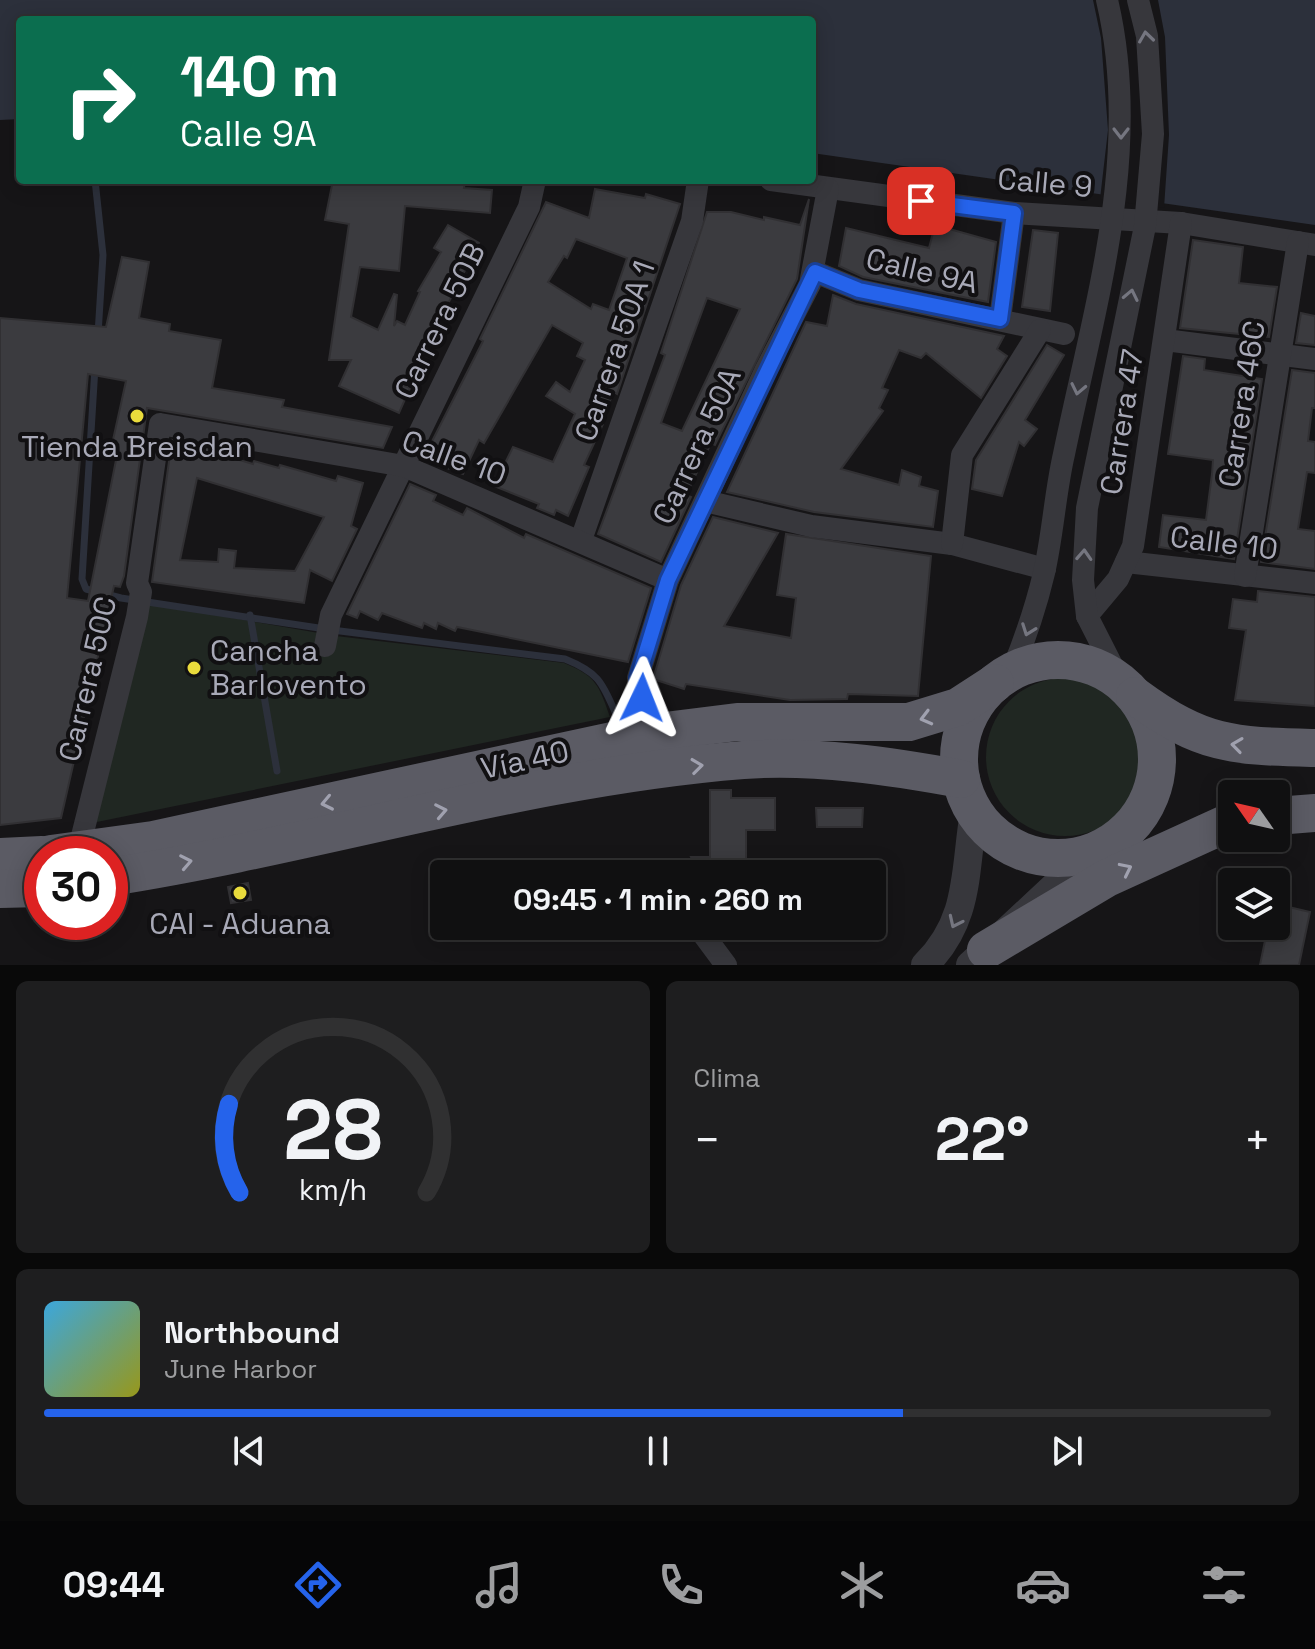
<!DOCTYPE html>
<html lang="es">
<meta charset="utf-8">
<style>
body{margin:0;font-family:"Space Grotesk",sans-serif;background:#1e1e1f;color:#f1f3f6;height:100vh;display:flex;flex-direction:column;font-size:30px;white-space:nowrap}
*{box-sizing:border-box;margin:0}
p{font-size:26px;color:#9c9d9f}
.icon{flex:none;width:44px;height:44px;fill:none;stroke:currentColor;stroke-width:2;stroke-linecap:round;stroke-linejoin:round}
.map{position:relative;height:965px;overflow:hidden}
.panel{display:flex;flex-direction:column;gap:16px;padding:16px;background:#090909;flex:1}
.panel>*{flex:none}
.top-card{position:absolute;left:16px;top:16px;width:800px;height:168px;border-radius:8px;box-shadow:0 4px 20px #0003,0 0 0 2px #303031;background:#0b6e4f;color:#fff;overflow:hidden}
.needle{width:52px;rotate:304deg}
.tools{position:absolute;left:1218px;top:780px;display:grid;gap:16px}
.tools a{display:grid;place-items:center;width:72px;height:72px;border-radius:8px;background:#101011;box-shadow:0 4px 20px #0003,0 0 0 2px #303031;font-size:40px}
.speed{position:absolute;left:24px;top:836px;display:flex;gap:16px;font-size:40px;font-weight:700;text-align:center}
.speed>*{display:grid;place-content:center;width:104px;height:104px;border-radius:50%;background:#101011;box-shadow:0 4px 20px #0003,0 0 0 2px #303031;line-height:1}
.speed .limit{border:12px solid #d22;background:#fff;color:#111}
.pin{position:absolute;display:grid;place-items:center;width:68px;height:68px;color:#fff;margin:-34px;border-radius:16px;box-shadow:0 4px 12px #0006}
.me{position:absolute;width:88px;margin:-44px;rotate:2deg;stroke-linejoin:round;filter:drop-shadow(0 0 6px #0008)}
.turn{display:flex;align-items:center;gap:28px;height:168px;padding:0 32px;font-size:36px}
.turn .icon{width:104px;height:104px;stroke-width:2.5}
.turn b{display:block;font-size:56px;line-height:68px}
.big{font-size:60px;font-weight:700;line-height:1.1}
.panel .tile{flex:1;display:flex;flex-direction:column;justify-content:center;gap:12px;min-width:0;padding:0 28px;border-radius:12px;background:#1e1e1f}
.panel .dial{align-items:center;gap:0}
.dial svg{height:208px;overflow:visible;fill:none;stroke:#303031;stroke-width:7;stroke-linecap:round;text-anchor:middle}
.dial text{fill:#f1f3f6;stroke:none}
.song{display:flex;align-items:center;gap:24px}
.cover{width:96px;height:96px;border-radius:12px;background:linear-gradient(135deg,hsl(200 70% 55%),hsl(60 70% 35%))}
.played{height:8px;border-radius:4px;background:linear-gradient(90deg,#2563eb 70%,#303031 70%)}
.keys{display:flex;justify-content:space-around;direction:ltr}
.heat{display:flex;justify-content:space-between;align-items:center;font-size:44px;direction:ltr}
.panel .tiles{flex:1;display:grid;gap:16px;grid-template-columns:1fr 1fr}
.tile:last-child{grid-column:span 2}
.trip{position:absolute;left:430px;top:860px;width:456px;height:80px;border-radius:8px;background:#101011;box-shadow:0 4px 20px #0003,0 0 0 2px #303031;font-weight:700;line-height:80px;text-align:center}
.menu{display:flex;height:128px;justify-content:space-around;align-items:center;background:#060607;color:#9c9d9f}
.menu .icon{width:56px;height:56px}
.menu .active{color:#2563eb}
.menu b{font-size:36px;color:#f1f3f6}
.map>svg:first-child{display:block}
.green{fill:#202722}
.water{fill:#2c303b}
.pier{fill:#161517}
.lines{fill:none;stroke-linecap:round;stroke-linejoin:round}
.stream{stroke:#2c303b;stroke-width:7}
.building{fill:#3b3b3f;stroke:#313033;stroke-width:2;fill-rule:evenodd}
.minor{stroke:#37373c;stroke-width:22}
.tertiary{stroke:#37373c;stroke-width:28}
.trunk{stroke:#5b5b64;stroke-width:38}
.oneway{stroke:#757680}
.oneway2{stroke:#a0a1af}
.route-casing{stroke:#184099;stroke-width:20}
.route{stroke:#2563eb;stroke-width:14}
.poi-dot{fill:#e9db3c;stroke:#111012;stroke-width:3}
.labels{text-anchor:middle;stroke-width:8;stroke-linejoin:round;paint-order:stroke}
.street-label{font-size:30px;fill:#a8a9b7;stroke:#111012}
.poi-label{font-size:30px;fill:#a8a9b7;stroke:#111012}
</style>
<div class="map">
<svg width="1315" height="965" viewBox="0 0 1315 965">
<rect width="100%" height="100%" fill="#161517"/>
<g class="green">
<path d="M142,602L336,636L564,663C596,676 599,685 610,717L92,823Z"/>
<circle cx="1065" cy="757" r="79"/>
</g>
<polygon class="water" points="0,0 1315,0 1315,225 812,153 812,20 20,20 20,119 0,120"/>
<polygon class="pier" points="1093,0 1158,0 1165,37 1169,135 1164,208 1100,199 1108,130 1101,38"/>
<g class="lines">
<g class="stream">
<polyline points="95,180 103,255 98,334"/>
<path d="M95,367L82,579L86,589L121,598L332,630L565,659C597,672 602,681 615,712"/>
<polyline points="250,615 277,771"/>
</g>
</g>
<g class="building">
<polygon points="333,180 465,180 464,188 492,190 490,213 405,206 399,271 360,267 351,317 378,330 394,294 397,295 394,326 397,321 405,325 420,292 418,291 441,252 434,248 448,225 479,243 434,331 431,329 405,386 410,388 399,413 339,386 351,360 329,360 349,224 325,220"/>
<path d="M595,189L645,198L646,194L680,204L617,394L614,392L600,422L603,424L584,465L589,467L568,516L556,510L554,515L537,508L539,504L494,486L513,447L553,462L575,414L546,396L556,382L570,392L585,360L577,356L583,343L552,325L484,443L479,440L463,474L423,459L483,341L480,339L546,202L589,218ZM576,239L627,258L609,310L593,304L591,309L548,282L564,256L567,258Z"/>
<path d="M809,199L797,279L715,445L711,443L686,495L691,497L661,562L598,534L665,355L661,353L707,212H731L764,220V217L800,225ZM707,298L740,309L682,431L661,423Z"/>
<polygon points="935,225 996,242 988,302 863,277 839,266 846,228 929,248"/>
<polygon points="1033,230 1058,233 1050,311 1022,307"/>
<polygon points="1193,240 1243,247 1239,283 1277,287 1269,337 1180,328"/>
<path d="M122,257L149,262L139,318L170,324L169,331L221,340L212,388L284,400L282,407L392,427L383,448L147,408L124,576L120,587L114,586L61,818L0,825V318L106,327ZM88,374L126,381L111,449L118,450L88,601L67,598Z"/>
<polygon points="833,295 856,304 1004,336 997,349 1007,356 981,398 926,353 921,358 899,350 882,388 888,390 879,408 883,411 841,469 899,485 902,470 921,477 919,486 938,491 933,527 814,512 727,492 806,322 827,326"/>
<polygon points="1301,313 1315,316 1315,345 1296,343"/>
<polygon points="1047,345 1064,355 1025,420 1037,429 1024,446 1019,442 1002,496 972,489 976,460"/>
<polygon points="1183,356 1205,359 1204,370 1262,379 1234,559 1159,547 1163,515 1206,520 1212,474 1213,460 1168,454"/>
<polygon points="1292,370 1315,373 1315,408 1312,408 1308,441 1315,442 1315,473 1307,472 1298,529 1315,531 1315,569 1261,562"/>
<path d="M172,440L216,450V453L253,464L254,461L279,468L280,465L336,481L338,476L363,483L351,526L357,529L332,581L310,570L304,603L152,582ZM197,478L324,517L295,571L234,568L236,551L219,549L218,562L180,560Z"/>
<polygon points="410,484 436,495 433,501 463,515 467,508 524,538 526,534 651,588 628,662 457,627 455,631 438,623 436,629 424,623 422,628 382,613 378,620 360,611 357,618 347,614"/>
<polygon points="713,517 778,533 724,626 775,635 791,638 796,598 777,595 786,534 931,556 918,696 848,694 847,699 790,700 686,684 684,689 653,679 681,585"/>
<polygon points="1258,591 1315,597 1315,706 1235,700 1246,630 1229,628 1233,599 1257,602"/>
<polygon points="710,790 731,790 731,798 775,798 775,830 746,830 746,874 699,874 691,857 710,857"/>
<polygon points="816,808 863,808 862,827 817,827"/>
<polygon points="248,883 251,900 231,903 228,887"/>
<polygon points="1276,904 1310,912 1299,965 1260,965 1268,926 1276,926"/>
</g>
<g class="lines">
<g class="minor">
<polyline points="771,180 1014,213 1181,223 1315,245"/>
<polyline points="815,272 859,290 1064,334"/>
<polyline points="1000,319 1014,213"/>
<polyline points="1165,340 1315,359"/>
<polyline points="705,501 811,526 952,544 1045,569"/>
<polyline points="581,540 692,221 698,180"/>
<polyline points="952,544 962,455 1040,330"/>
<polyline points="1126,562 1315,583"/>
<polyline points="1245,576 1298,242"/>
<polyline points="1087,616 1118,579 1133,546 1181,223"/>
<polyline points="325,646 331,615 529,207 535,180"/>
<path d="M1012,671C1025,639 1036,607 1044,573C1053,534 1055,493 1064,454C1095,304 1143,152 1107,0"/>
<polyline points="1120,681 1087,616 1083,580 1087,508 1145,226 1153,134 1147,36 1138,0"/>
<polyline points="649,733 638,678 668,580 766,369 810,284 828,189"/>
<polyline points="78,852 137,617 141,592 137,583 160,424 404,466 668,580"/>
<polyline points="697,926 726,965"/>
</g>
<g class="tertiary">
<path d="M925,965C971,919 964,871 974,812"/>
<polyline points="970,965 1091,852"/>
</g>
<g class="trunk">
<circle cx="1058" cy="759" r="99"/>
<path d="M1135,696C1203,746 1233,746 1315,748"/>
<polyline points="1276,816 1315,813"/>
<polyline points="51,854 153,840 649,733 737,722 909,722 958,707 995,683"/>
<polyline points="0,857 42,855"/>
<path d="M110,877C321,844 529,777 743,760C815,755 891,766 961,779"/>
<polyline points="0,889 42,888"/>
<polyline points="986,950 1107,878 1232,821"/>
</g>
</g>
<defs><path id="oneway-chevron" d="M-2-3.5L2.5 0L-2 3.5" fill="none" stroke-width="1.6" stroke-linecap="round" stroke-linejoin="round" transform="scale(2)"/></defs>
<g class="oneway">
<use href="#oneway-chevron" transform="translate(1146 37) rotate(-98)"/>
<use href="#oneway-chevron" transform="translate(1121 133) rotate(90)"/>
<use href="#oneway-chevron" transform="translate(1131 295) rotate(-78)"/>
<use href="#oneway-chevron" transform="translate(1078 389) rotate(102)"/>
<use href="#oneway-chevron" transform="translate(1084 555) rotate(-87)"/>
<use href="#oneway-chevron" transform="translate(1028 630) rotate(110)"/>
<use href="#oneway-chevron" transform="translate(955 922) rotate(115)"/>
</g>
<g class="oneway2">
<use href="#oneway-chevron" transform="translate(926 718) rotate(165)"/>
<use href="#oneway-chevron" transform="translate(1237 745) rotate(-172)"/>
<use href="#oneway-chevron" transform="translate(697 766) rotate(-7)"/>
<use href="#oneway-chevron" transform="translate(327 803) rotate(168)"/>
<use href="#oneway-chevron" transform="translate(441 811) rotate(-11)"/>
<use href="#oneway-chevron" transform="translate(186 862) rotate(-11)"/>
<use href="#oneway-chevron" transform="translate(1126 869) rotate(-26)"/>
</g>
<g class="lines">
<g class="route-casing">
<polyline id="route" points="642,698 638,678 668,580 815,272 859,290 1000,319 1014,213 921,201"/>
</g>
<use href="#route" class="route"/>
</g>
<g class="poi-dot">
<circle cx="137" cy="416" r="8"/>
<circle cx="194" cy="668" r="8"/>
<circle cx="240" cy="893" r="8"/>
</g>
<g class="labels">
<g class="street-label">
<text transform="translate(1045 183) rotate(5)" y="10">Calle 9</text>
<text transform="translate(922 271) rotate(13)" y="10">Calle 9A</text>
<text transform="translate(440 321) rotate(-64)" y="10">Carrera 50B</text>
<text transform="translate(615 351) rotate(-71)" y="10">Carrera 50A 1</text>
<text transform="translate(1242 404) rotate(-81)" y="10">Carrera 46C</text>
<text transform="translate(1122 422) rotate(-81)" y="10">Carrera 47</text>
<text transform="translate(697 446) rotate(-65)" y="10">Carrera 50A</text>
<text transform="translate(454 458) rotate(20)" y="10">Calle 10</text>
<text transform="translate(1224 543) rotate(7)" y="10">Calle 10</text>
<text transform="translate(88 679) rotate(-77)" y="10">Carrera 50C</text>
<text transform="translate(525 760) rotate(-12)" y="10">Vía 40</text>
</g>
<g class="poi-label">
<text x="137" y="457">Tienda Breisdan</text>
<text x="210" y="661" text-anchor="start">Cancha<tspan x="210" dy="34">Barlovento</tspan></text>
<text x="240" y="934">CAI - Aduana</text>
</g>
</g>
</svg>
<div class="tools">
<a><svg class="needle" viewBox="-14 -14 28 28"><path d="M0-13l5 13h-10z" fill="#e53935"/><path d="M0 13l5-13h-10z" fill="#9c9d9f"/></svg></a>
<a><svg class="icon" aria-label="layers" viewBox="0 0 24 24"><path d="M12 4l9 5-9 5-9-5zM3 14l9 5 9-5"/></svg></a>
</div>
<div class="speed"><div class="limit">30</div></div>
<div class="pin" style="left:921px;top:201px;background:#d93025"><svg class="icon" aria-label="arrive" viewBox="0 0 24 24"><path d="M6 21V4h12l-3 4 3 4H6"/></svg></div>
<svg class="me" style="left:642px;top:698px" viewBox="-20 -20 40 40"><path d="M0-17L14 15 0 8-14 15z" fill="#2563eb" stroke="#fff" stroke-width="4"/></svg>
<div class="trip">09:45 · 1 min · 260 m</div>
<div class="top-card">
<div class="turn"><svg class="icon" aria-label="right" viewBox="0 0 24 24"><path d="M7 20v-9h11M14 6l5 5-5 5"/></svg><div><b>140 m</b>Calle 9A</div></div>
</div>
</div>
<section class="panel">
<div class="tiles">
<div class="tile dial"><svg viewBox="0 0 100 80">
<path d="M14 69A42 42 0 1 1 86 69"/>
<path d="M14 69A42 42 0 0 1 10 35" stroke="#2563eb"/>
<text x="50" y="56" font-size="32" font-weight="700">28</text>
<text x="50" y="72" font-size="11">km/h</text>
</svg></div>
<div class="tile"><p>Clima</p>
<div class="heat"><a>−</a><b class="big">22°</b><a>+</a></div>
</div>
<div class="tile">
<div class="song"><i class="cover"></i><div><b>Northbound</b><p>June Harbor</p></div></div>
<div class="played"></div>
<div class="keys"><svg class="icon" aria-label="previous" viewBox="0 0 24 24"><path d="M18 5L8 12l10 7zM5 5v14"/></svg><svg class="icon" aria-label="pause" viewBox="0 0 24 24"><path d="M8 5v14M16 5v14"/></svg><svg class="icon" aria-label="next" viewBox="0 0 24 24"><path d="M6 5l10 7-10 7zM19 5v14"/></svg></div>
</div>
</div>
</section>
<nav class="menu">
<b>09:44</b>
<svg class="icon active" aria-label="directions" viewBox="0 0 24 24"><path d="M12 3l9 9-9 9-9-9zM9 14v-3h6M13 9l2 2-2 2"/></svg>
<svg class="icon" aria-label="music" viewBox="0 0 24 24"><path d="M9 18V5l10-2v13"/><circle cx="6" cy="18" r="3"/><circle cx="16" cy="16" r="3"/></svg>
<svg class="icon" aria-label="phone" viewBox="0 0 24 24"><path d="M5 4h4l2 5-3 2q2 4 5 5l2-3 5 2v4C11 20 4 13 5 4z"/></svg>
<svg class="icon" aria-label="climate" viewBox="0 0 24 24"><path d="M12 3v18M4 7l16 10M4 17L20 7"/></svg>
<svg class="icon" aria-label="car" viewBox="0 0 24 24"><path d="M5 17H2v-5l4-1 3-4h7l3 4 3 1v5h-3M9 17h6M6 11h13"/><circle cx="7" cy="17" r="2"/><circle cx="17" cy="17" r="2"/></svg>
<svg class="icon" aria-label="filters" viewBox="0 0 24 24"><path d="M4 7h16M4 17h16"/><circle cx="9" cy="7" r="2"/><circle cx="15" cy="17" r="2"/></svg>
</nav>
